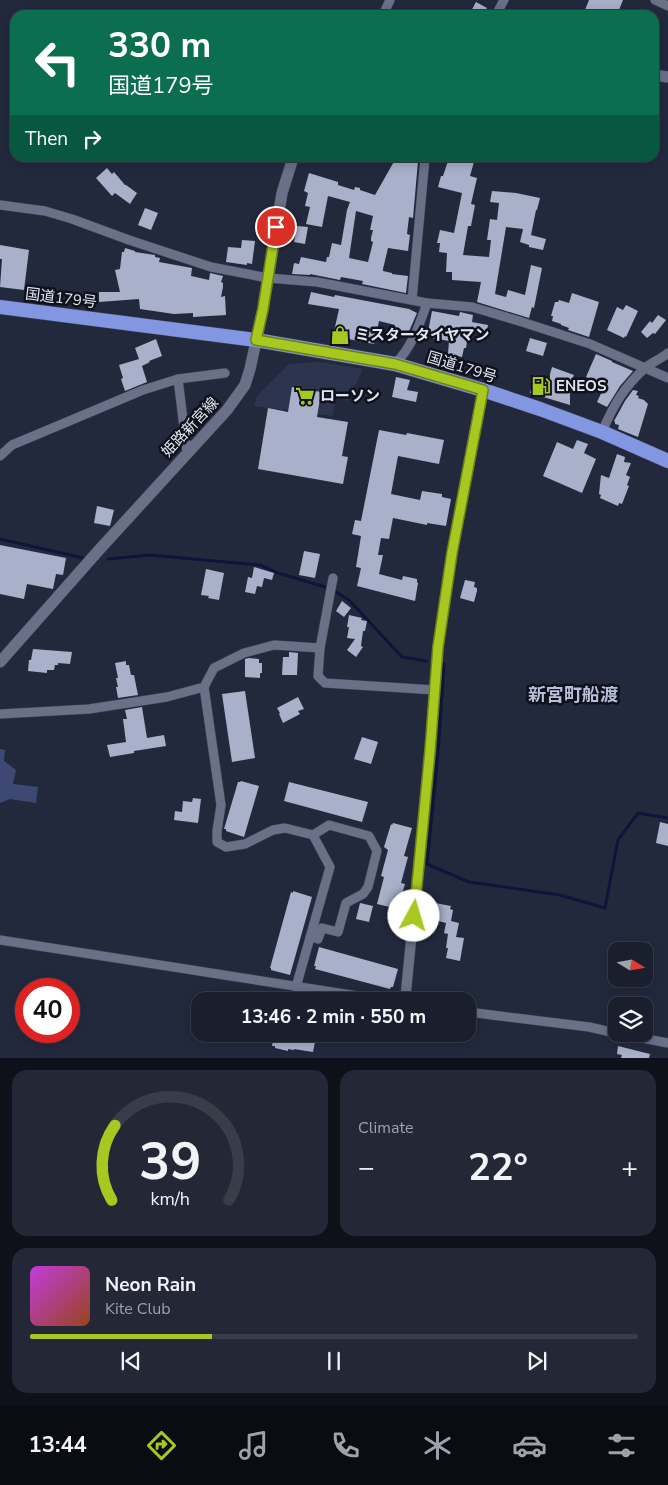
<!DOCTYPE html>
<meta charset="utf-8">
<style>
body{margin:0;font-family:"Nunito Sans","Noto Sans JP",sans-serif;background:#232736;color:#f1f3f6;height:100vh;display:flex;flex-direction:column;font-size:19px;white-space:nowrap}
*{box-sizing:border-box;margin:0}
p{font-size:16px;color:#9fa2aa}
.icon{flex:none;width:28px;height:28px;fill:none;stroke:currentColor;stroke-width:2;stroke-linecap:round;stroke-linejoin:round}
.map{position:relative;height:1058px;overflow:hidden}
.panel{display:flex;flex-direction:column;gap:12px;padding:12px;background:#0e1119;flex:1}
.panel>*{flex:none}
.guide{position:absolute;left:10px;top:10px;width:649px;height:152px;border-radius:15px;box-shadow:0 2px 12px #0003,0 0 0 1px #383d4a;background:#0b6e4f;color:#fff;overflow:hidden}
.needle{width:32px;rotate:101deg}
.controls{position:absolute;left:608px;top:942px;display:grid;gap:10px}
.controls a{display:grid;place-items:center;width:45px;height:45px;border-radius:10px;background:#1a1f2e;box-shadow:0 2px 12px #0003,0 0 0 1px #383d4a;font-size:25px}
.speed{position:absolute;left:15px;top:978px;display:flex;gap:10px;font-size:25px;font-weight:700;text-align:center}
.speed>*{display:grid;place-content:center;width:65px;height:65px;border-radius:50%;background:#1a1f2e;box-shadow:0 2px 12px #0003,0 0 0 1px #383d4a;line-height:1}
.speed .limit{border:8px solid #d22;background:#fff;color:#111}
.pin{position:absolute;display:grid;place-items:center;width:42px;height:42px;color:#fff;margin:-21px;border:2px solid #fff;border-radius:50%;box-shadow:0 1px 5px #0007}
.me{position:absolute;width:55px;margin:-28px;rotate:6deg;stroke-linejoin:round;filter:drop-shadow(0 0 4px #0008)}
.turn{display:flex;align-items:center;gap:18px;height:105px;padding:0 15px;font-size:22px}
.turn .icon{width:65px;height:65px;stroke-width:2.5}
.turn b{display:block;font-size:35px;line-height:42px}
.then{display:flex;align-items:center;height:48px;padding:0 15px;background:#0003;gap:10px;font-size:19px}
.big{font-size:38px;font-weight:700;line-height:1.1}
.panel .tile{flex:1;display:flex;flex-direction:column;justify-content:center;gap:8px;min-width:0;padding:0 18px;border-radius:15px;background:#232736}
.panel .dial{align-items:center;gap:0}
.dial svg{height:130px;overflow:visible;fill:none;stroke:#383d4a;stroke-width:7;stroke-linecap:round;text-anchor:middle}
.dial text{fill:#f1f3f6;stroke:none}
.song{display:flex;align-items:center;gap:15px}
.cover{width:60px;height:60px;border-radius:8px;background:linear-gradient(135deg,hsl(290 70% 55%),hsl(20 70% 35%))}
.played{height:5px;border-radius:2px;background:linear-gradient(90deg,#a6c821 30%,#383d4a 30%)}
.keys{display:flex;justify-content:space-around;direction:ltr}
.heat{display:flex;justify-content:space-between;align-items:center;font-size:28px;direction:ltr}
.panel .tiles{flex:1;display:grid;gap:12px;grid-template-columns:1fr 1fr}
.tile:last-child{grid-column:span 2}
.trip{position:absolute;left:191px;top:992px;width:285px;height:50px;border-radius:15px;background:#1a1f2e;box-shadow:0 2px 12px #0003,0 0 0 1px #383d4a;font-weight:700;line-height:50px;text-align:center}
.tabs{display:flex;height:80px;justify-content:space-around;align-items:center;background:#0a0c12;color:#9fa2aa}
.tabs .icon{width:35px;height:35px}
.tabs .selected{color:#a6c821}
.tabs b{font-size:22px;color:#f1f3f6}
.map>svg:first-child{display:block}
.built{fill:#2d344e}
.green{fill:#3d4972}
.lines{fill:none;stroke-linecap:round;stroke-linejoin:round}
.stream{stroke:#0e143a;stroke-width:3}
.building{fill:#a8b0ca;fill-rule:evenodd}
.minor-casing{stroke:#3f4455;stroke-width:10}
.tertiary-casing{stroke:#3f4455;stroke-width:11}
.secondary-casing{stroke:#3f4455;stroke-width:12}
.trunk-casing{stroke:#3f4455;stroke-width:15}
.minor{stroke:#697088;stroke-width:9}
.tertiary{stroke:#697088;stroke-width:10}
.secondary{stroke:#697088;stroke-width:11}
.trunk{stroke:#8296e2;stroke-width:14}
.route-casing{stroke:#6c8215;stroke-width:12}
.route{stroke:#a6c821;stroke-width:9}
.labels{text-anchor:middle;stroke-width:5;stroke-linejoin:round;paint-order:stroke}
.street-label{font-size:15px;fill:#e1e6f3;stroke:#0f121b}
.poi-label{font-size:15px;font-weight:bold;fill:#e1e6f3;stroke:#0f121b;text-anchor:start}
.quarter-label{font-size:18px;font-weight:bold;fill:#b7bfda;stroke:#0f121b}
</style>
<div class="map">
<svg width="668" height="1058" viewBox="0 0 668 1058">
<rect width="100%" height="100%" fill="#23293d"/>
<polygon class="built" points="320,362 363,369 348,400 335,398 333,416 254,406 257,396 289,364"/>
<polygon class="green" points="0,749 5,750 4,761 16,770 13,784 38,787 36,803 10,799 0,803"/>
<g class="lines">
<g class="stream">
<polyline points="0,539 83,558"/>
<polyline points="108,559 150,555 260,565 278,573 329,588 349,600 402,657 427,661"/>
<polyline points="444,664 438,753 427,864 469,882 560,895 605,908 618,840 638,813 668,818"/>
</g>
</g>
<g class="building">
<polygon points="589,0 623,0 617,15 583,15"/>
<polygon points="476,2 487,8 483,15 469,15"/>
<path d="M396,158H414V160L418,161L413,218L409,217L407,234L410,235L408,251L388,248L383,269V271L392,273V274L408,276L406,293L362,284L363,281L341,277L340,280L310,274V275L292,274L294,263L299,264L301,257L326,262L327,257H329L332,243L341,245L347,210L350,202L328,196L322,227L306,224L310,207L305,206L308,193L304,191L309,173L338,182V185L354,190L355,187L360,188V190L375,195ZM356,211L373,216L370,230H373L371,238V241L373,242L368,262L349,258Z"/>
<polygon points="449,158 475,158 470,176 477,178 471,204 475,205 471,226 468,226 463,255 489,257 491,240 487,240 490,219 497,220 499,203 490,202 492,191 516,193 540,198 537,210 536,210 531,235 546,239 543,250 529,247 529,245 520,242 523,229 506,227 495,294 506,297 508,290 525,295 531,265 542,268 534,308 532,307 529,318 477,302 481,282 452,280 452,272 446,272 447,253 439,252 440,243 437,243 440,230 454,233 462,193 438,187 441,176 443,176"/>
<polygon points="107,168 112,174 114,172 125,185 126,185 137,193 130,204 115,193 112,196 96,178"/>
<polygon points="145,208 158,213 151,230 138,225"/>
<polygon points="297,226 308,227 305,244 294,242"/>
<polygon points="242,240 255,241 252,264 247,263 247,265 226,262 228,247 241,248"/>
<polygon points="0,245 29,250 24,290 0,287 2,259 0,259"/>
<polygon points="125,248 135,251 135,252 155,255 155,257 160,258 159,262 192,268 191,276 209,280 210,273 223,276 221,282 223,283 223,287 221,297 225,296 226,315 193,317 193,313 174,314 140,309 139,299 99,302 99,292 120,292 115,270 120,269 122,252 124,252"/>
<polygon points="311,292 334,297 335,295 409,309 417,313 407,336 394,330 395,325 379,321 374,344 333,336 339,309 308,304"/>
<polygon points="572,293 599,302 589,337 568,330 569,328 561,325 561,324 552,321 553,316 551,316 555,302 558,302 559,300 569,303"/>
<polygon points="626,305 638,311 626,337 625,336 624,338 607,330 617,307 623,310"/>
<polygon points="432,311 459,316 460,312 473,315 472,322 488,325 486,335 470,331 469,336 468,336 466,348 464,348 462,357 448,354 449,341 427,337"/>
<polygon points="658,315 666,320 655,334 653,333 647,338 641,332 650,321 652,323"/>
<polygon points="530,338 547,343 543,356 526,351"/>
<polygon points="156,339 162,356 149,361 150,362 142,366 147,382 125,391 121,379 123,378 119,365 139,359 135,348"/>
<polygon points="596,354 612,361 612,362 633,371 620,386 607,407 597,402 605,385 586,377"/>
<polygon points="552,367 574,375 570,384 570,405 530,393 535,375 550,381 550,374"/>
<polygon points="396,377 410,380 407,390 418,392 416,402 392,397"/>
<polygon points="292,387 321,392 317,417 348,422 342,456 348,457 343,484 258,469 268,408 288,412"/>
<polygon points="633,390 638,391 636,395 639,396 638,398 644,400 648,404 638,437 618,429 619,425 615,424 615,422 614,421 625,401"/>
<polygon points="379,430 406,435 407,433 444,440 439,464 398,456 391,494 420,500 422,491 442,494 442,497 451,499 446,526 427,523 427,525 393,518 389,539 381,538 378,555 383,555 379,574 402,580 403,576 417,579 417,582 418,583 415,601 357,586 361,568 356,567 361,536 352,534 355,520 361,521"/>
<polygon points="577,440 588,444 584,453 596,459 582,493 543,476 557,442 573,449"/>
<polygon points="617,454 625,457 624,462 631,463 626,475 630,477 627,485 629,486 622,504 619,503 618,506 600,498 601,495 599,494 601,475 609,478"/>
<polygon points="97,506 114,510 110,526 94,523"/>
<polygon points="0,545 66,558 63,575 56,574 53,589 27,584 24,599 0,594"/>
<polygon points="304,551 320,554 315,578 299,575"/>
<polygon points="254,567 274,573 272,580 264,578 262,587 257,586 255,594 245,592 248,577 252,578"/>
<polygon points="206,569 224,573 219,600 208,598 209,596 201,595"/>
<polygon points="465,580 475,582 474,587 477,588 477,591 474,602 460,598"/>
<polygon points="342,601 351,608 344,617 336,611"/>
<polygon points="349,615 362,618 361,620 367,621 365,631 363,631 361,646 363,647 356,657 347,650 355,639 347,638 349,627 347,627"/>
<polygon points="33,649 72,652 70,664 58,663 58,665 55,665 54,670 47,670 47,673 28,671 29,660 31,660"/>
<polygon points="289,652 298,653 297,675 282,675 283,657 289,657"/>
<polygon points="249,658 259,659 259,663 262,663 262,673 260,673 260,678 245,677 245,659"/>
<polygon points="126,661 126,665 129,665 131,675 134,675 138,695 118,698 116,687 118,687 116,678 118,678 115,663"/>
<polygon points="245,691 255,758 232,762 222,694"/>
<polygon points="298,697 304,709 298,711 300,714 283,723 279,714 280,713 277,708"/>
<polygon points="142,707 147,738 164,735 166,746 134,751 134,753 110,757 107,745 126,742 123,719 127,719 125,710"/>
<polygon points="362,737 378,742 371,764 354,759"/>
<polygon points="241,781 259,786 244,837 226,831 226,829 224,829 238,782 240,782"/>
<polygon points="289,782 368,802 362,822 284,801"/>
<polygon points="193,798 201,799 198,823 174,820 175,811 182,812 183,801 192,802"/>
<polygon points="660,822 668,824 668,846 656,843"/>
<polygon points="393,823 412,828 404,856 408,857 401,883 405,884 398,909 377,904 384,877 381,876 388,850 384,847 391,824 392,825"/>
<polygon points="293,891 312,897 290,975 271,970 271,968 270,968 291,892 293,893"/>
<polygon points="360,903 373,906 369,922 356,919"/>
<polygon points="435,903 451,906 450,909 453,910 451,921 459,923 456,937 464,938 460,961 446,958 448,948 446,948 448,934 444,933 446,923 434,920 435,915 433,915"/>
<polygon points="319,947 398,969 393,987 391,987 390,989 315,969 316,966 314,966"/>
<polygon points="274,1034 297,1034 316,1037 313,1052 294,1049 294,1050 288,1049 288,1051 275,1048 275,1046 272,1046"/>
<polygon points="618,1046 650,1054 649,1058 621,1058 622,1055 617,1054"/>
</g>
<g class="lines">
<g class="minor-casing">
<g id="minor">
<polyline points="655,0 668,6"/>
<polyline points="383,15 390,0"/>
<polyline points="496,15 504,0"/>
<polyline points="0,205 45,211 72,219 129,240 211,267 268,278 317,282 427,303 472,307 519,321 590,344 668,378"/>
<polyline points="412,300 425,158"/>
<path d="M395,364C412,347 419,326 427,303"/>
<polyline points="178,379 187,452"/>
<path d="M602,432C613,406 624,387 645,368C652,362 661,359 668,353"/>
<polyline points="0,456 12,445 143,390 178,379 225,373"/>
<polyline points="320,648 318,676 325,683 435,690"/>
<polyline points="204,687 221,805 217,831 217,842 226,847 245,844 273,830 285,828 313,835 330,867 296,987"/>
<polyline points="0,714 89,709 167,697 204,687 214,668 244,653 274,645 320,648 333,578"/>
<polyline points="310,937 318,939 322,928 338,932 346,903 363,894 368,887 377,851 369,836 329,825 313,835"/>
<polyline points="0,940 390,1001"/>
<polyline points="468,1012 589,1027 616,1033"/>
<polyline points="622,1034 668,1043"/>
</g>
</g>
<g class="tertiary-casing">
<polyline id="tertiary" points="405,1001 430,751 438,647 452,553 483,390"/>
</g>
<g class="secondary-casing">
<g id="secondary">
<polyline points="654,75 668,77"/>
<polyline points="0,662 99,550 227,410 245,385 250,369 263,309 282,193 293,158"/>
</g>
</g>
<g class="trunk-casing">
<polyline id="trunk" points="0,307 256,340 395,364 483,390 540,409 602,432 668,461"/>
</g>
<use href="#minor" class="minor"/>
<use href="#tertiary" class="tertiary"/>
<use href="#secondary" class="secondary"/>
<use href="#trunk" class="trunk"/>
</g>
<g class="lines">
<g class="route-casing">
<polyline id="route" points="276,227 263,309 256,340 395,364 483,390 452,553 438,647 430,751 414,916"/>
</g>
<use href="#route" class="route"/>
</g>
<defs>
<g id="shop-bare" transform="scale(1.5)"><path d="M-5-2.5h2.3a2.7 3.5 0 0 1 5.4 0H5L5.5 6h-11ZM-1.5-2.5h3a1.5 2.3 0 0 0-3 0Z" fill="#a6c821" stroke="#0f121b" stroke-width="2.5" paint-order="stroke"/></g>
<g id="fuel-bare" transform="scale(1.5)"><path d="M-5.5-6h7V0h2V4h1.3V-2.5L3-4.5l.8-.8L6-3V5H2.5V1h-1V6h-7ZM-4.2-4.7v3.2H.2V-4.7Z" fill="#a6c821" stroke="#0f121b" stroke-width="2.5" paint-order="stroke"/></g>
<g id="supermarket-bare" transform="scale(1.5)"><path d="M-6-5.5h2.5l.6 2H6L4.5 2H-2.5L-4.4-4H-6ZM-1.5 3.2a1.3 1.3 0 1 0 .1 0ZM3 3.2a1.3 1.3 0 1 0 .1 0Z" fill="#a6c821" stroke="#0f121b" stroke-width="2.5" paint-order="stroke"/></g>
</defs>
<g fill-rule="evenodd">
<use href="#shop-bare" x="340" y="335"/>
<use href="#fuel-bare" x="541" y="386"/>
<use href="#supermarket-bare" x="305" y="396"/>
</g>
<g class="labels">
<g class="street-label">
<text transform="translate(61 298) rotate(7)" y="5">国道179号</text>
<text transform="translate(462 367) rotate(17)" y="5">国道179号</text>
<text transform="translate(190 427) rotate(-47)" y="5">姫路新宮線</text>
</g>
<g class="poi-label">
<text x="355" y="340">ミスタータイヤマン</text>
<text x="556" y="391">ENEOS</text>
<text x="320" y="401">ローソン</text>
</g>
<g class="quarter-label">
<text x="573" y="701">新宮町船渡</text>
</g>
</g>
</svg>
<div class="controls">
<a><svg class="needle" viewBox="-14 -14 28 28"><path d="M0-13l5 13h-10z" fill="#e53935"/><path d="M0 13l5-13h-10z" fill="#9fa2aa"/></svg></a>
<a><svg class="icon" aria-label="layers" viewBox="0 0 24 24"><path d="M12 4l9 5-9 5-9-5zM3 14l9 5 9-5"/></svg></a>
</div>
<div class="speed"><div class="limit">40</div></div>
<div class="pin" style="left:276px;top:227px;background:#d93025"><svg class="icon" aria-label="arrive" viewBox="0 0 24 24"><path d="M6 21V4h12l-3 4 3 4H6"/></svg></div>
<svg class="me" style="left:414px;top:916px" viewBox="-20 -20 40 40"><circle r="19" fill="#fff"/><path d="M0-13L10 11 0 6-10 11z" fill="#a6c821"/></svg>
<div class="trip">13:46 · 2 min · 550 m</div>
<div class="guide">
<div class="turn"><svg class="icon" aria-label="left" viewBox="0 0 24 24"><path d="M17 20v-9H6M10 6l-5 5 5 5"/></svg><div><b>330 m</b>国道179号</div></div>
<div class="then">Then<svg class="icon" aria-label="right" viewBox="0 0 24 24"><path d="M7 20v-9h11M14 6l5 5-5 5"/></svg></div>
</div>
</div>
<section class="panel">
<div class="tiles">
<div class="tile dial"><svg viewBox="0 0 100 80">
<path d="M14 69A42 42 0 1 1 86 69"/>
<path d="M14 69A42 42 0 0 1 16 23" stroke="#a6c821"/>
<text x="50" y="56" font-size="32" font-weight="700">39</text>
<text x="50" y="72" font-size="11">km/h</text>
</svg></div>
<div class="tile"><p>Climate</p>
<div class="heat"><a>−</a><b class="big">22°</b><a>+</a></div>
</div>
<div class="tile">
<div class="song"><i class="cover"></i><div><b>Neon Rain</b><p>Kite Club</p></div></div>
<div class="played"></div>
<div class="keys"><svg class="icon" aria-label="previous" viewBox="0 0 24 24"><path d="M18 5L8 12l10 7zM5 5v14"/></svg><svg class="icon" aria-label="pause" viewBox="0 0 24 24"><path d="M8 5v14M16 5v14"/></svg><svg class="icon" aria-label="next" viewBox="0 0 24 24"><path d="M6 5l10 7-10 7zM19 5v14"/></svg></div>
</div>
</div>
</section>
<nav class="tabs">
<b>13:44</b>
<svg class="icon selected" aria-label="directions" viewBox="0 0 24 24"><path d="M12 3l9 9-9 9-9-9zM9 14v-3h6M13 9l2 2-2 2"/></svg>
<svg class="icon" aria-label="music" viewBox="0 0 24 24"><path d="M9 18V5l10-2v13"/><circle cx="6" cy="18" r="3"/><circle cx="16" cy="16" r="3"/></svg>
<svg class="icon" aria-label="phone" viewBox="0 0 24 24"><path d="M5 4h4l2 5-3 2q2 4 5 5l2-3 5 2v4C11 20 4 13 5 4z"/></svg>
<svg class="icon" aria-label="climate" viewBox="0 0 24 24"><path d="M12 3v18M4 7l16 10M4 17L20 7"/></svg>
<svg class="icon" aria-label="car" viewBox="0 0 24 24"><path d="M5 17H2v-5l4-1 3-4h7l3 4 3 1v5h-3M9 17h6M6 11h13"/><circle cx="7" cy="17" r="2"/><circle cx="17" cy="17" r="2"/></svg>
<svg class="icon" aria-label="filters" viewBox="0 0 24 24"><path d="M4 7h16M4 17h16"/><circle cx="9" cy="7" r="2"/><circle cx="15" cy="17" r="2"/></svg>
</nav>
